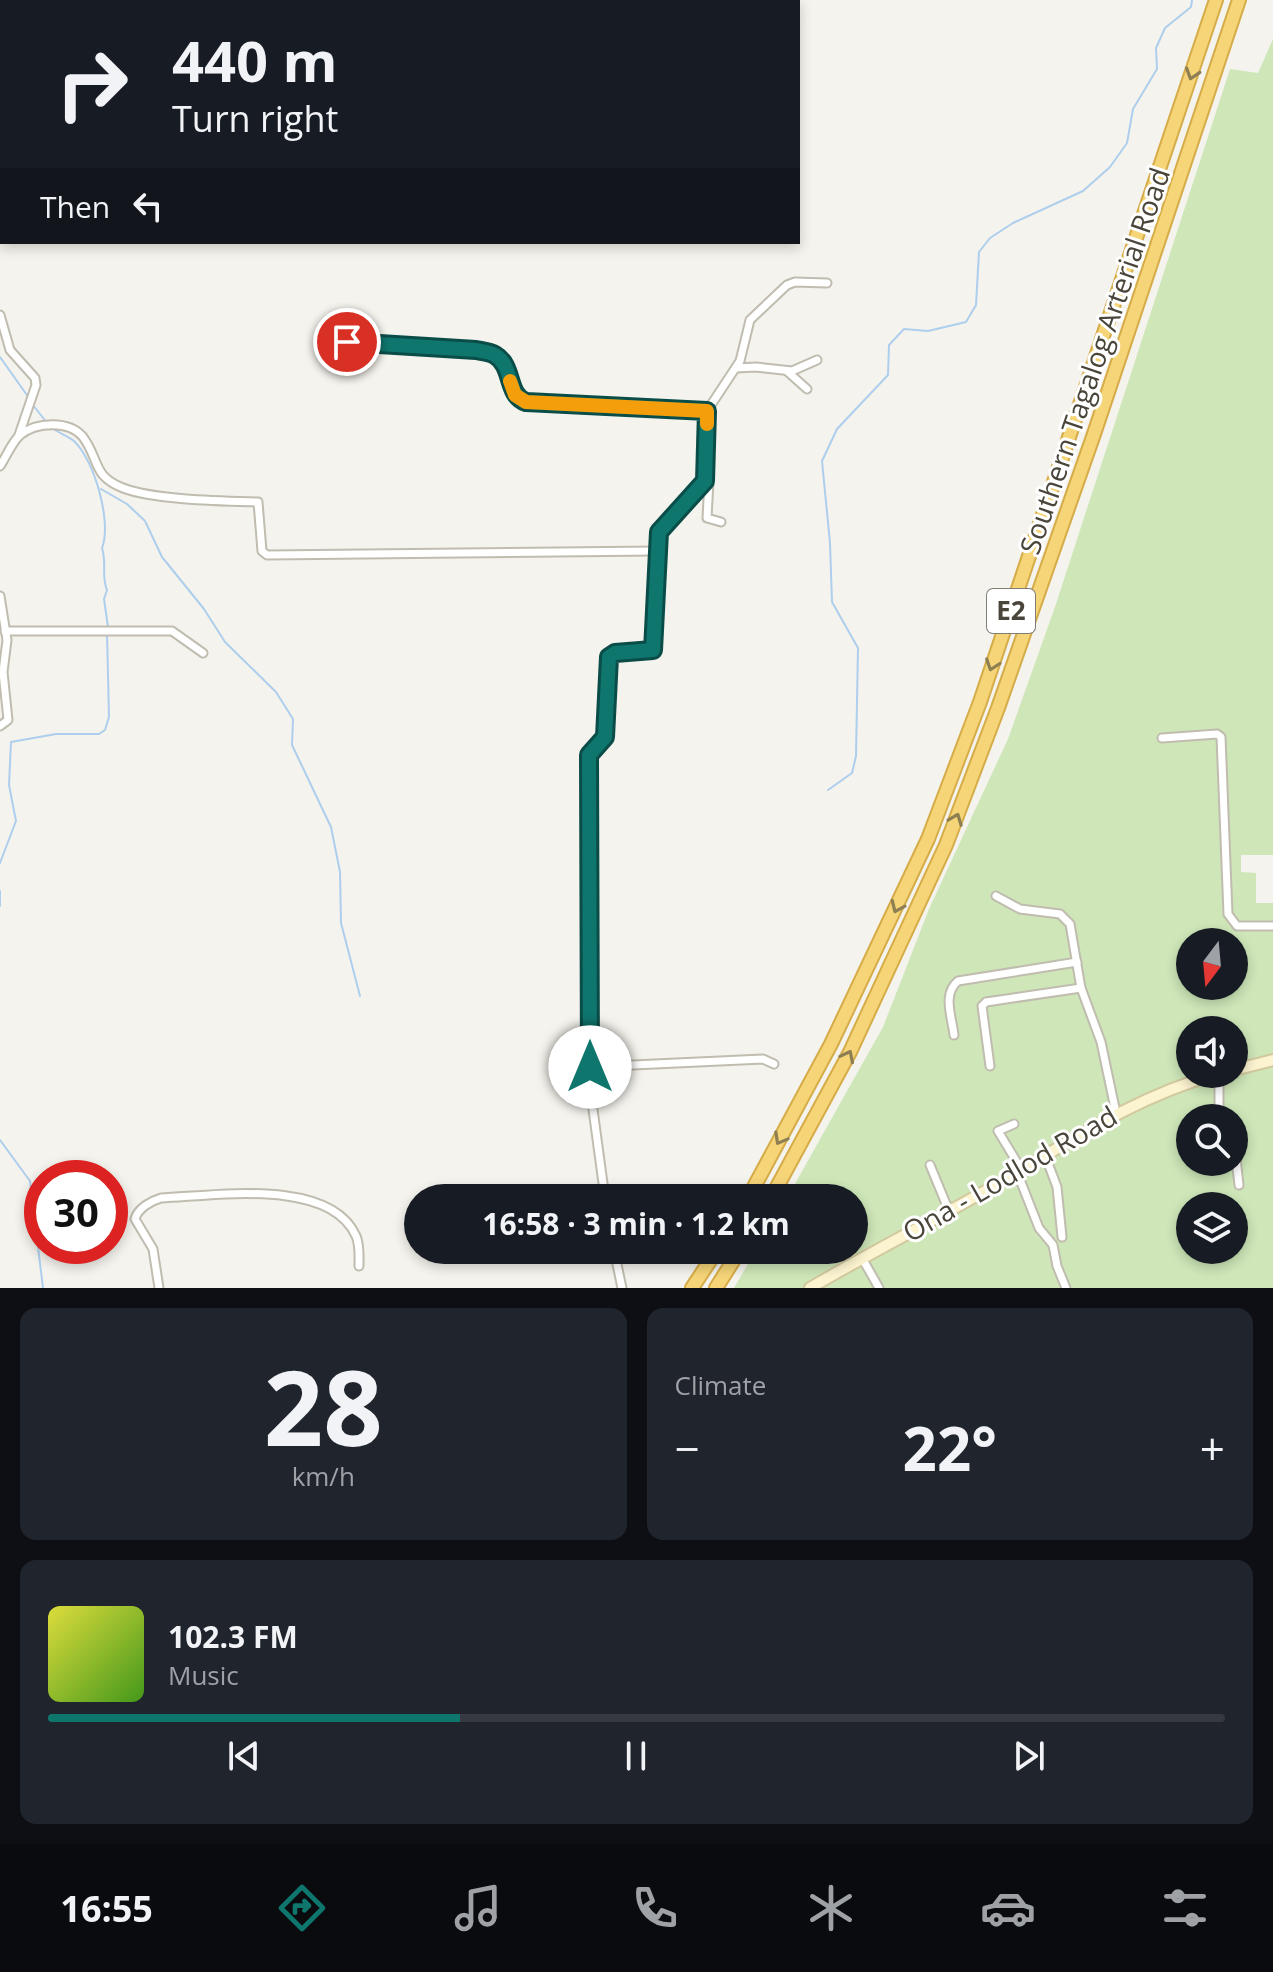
<!DOCTYPE html>
<meta charset="utf-8">
<style>
body{margin:0;font-family:"Open Sans",sans-serif;background:#20242c;color:#f1f3f6;height:100vh;display:flex;flex-direction:column;font-size:30px;white-space:nowrap}
*{box-sizing:border-box;margin:0}
p{font-size:26px;color:#9ea1a6}
.icon{flex:none;width:44px;height:44px;fill:none;stroke:currentColor;stroke-width:2;stroke-linecap:round;stroke-linejoin:round}
.map{position:relative;height:1288px;overflow:hidden}
.details{display:flex;flex-direction:column;gap:20px;padding:20px;background:#0d0f14;flex:1}
.details>*{flex:none}
.banner{position:absolute;left:0px;top:0px;width:800px;height:244px;box-shadow:0 4px 12px #0003;background:#171b24;color:#f1f3f6;overflow:hidden}
.needle{width:52px;rotate:196deg}
.fabs{position:absolute;left:1176px;top:928px;display:grid;gap:16px}
.fabs a{display:grid;place-items:center;width:72px;height:72px;border-radius:50%;background:#171b24;box-shadow:0 4px 12px #0003;font-size:40px}
.speed{position:absolute;left:24px;top:1160px;display:flex;gap:16px;font-size:40px;font-weight:700;text-align:center}
.speed>*{display:grid;place-content:center;width:104px;height:104px;border-radius:50%;background:#171b24;box-shadow:0 4px 12px #0003;line-height:1}
.speed .limit{border:12px solid #d22;background:#fff;color:#111}
.pin{position:absolute;display:grid;place-items:center;width:68px;height:68px;color:#fff;margin:-34px;border:4px solid #fff;border-radius:50%;box-shadow:0 2px 8px #0007}
.me{position:absolute;width:88px;margin:-44px;rotate:0deg;stroke-linejoin:round;filter:drop-shadow(0 0 6px #0008)}
.turn{display:flex;align-items:center;gap:28px;height:168px;padding:0 40px;font-size:36px}
.turn .icon{width:104px;height:104px;stroke-width:2.5}
.turn b{display:block;font-size:56px;line-height:68px}
.then{display:flex;align-items:center;height:76px;padding:0 40px;background:#0003;gap:16px;font-size:30px}
.big{font-size:60px;font-weight:700;line-height:1.1}
.details .tile{flex:1;display:flex;flex-direction:column;justify-content:center;gap:12px;min-width:0;padding:0 28px;border-radius:16px;background:#20242c}
.details .dial{align-items:center;gap:0}
.dial b{font-size:104px;line-height:1}
.song{display:flex;align-items:center;gap:24px}
.cover{width:96px;height:96px;border-radius:12px;background:linear-gradient(135deg,hsl(60 70% 55%),hsl(100 70% 35%))}
.played{height:8px;border-radius:4px;background:linear-gradient(90deg,#0f766e 35%,#363941 35%)}
.keys{display:flex;justify-content:space-around;direction:ltr}
.heat{display:flex;justify-content:space-between;align-items:center;font-size:44px;direction:ltr}
.details .tiles{flex:1;display:grid;gap:20px;grid-template-columns:1fr 1fr}
.tile:last-child{grid-column:span 2}
.trip{position:absolute;left:404px;top:1184px;width:464px;height:80px;border-radius:40px;background:#171b24;box-shadow:0 4px 12px #0003;font-weight:700;line-height:80px;text-align:center}
.tabs{display:flex;height:128px;justify-content:space-around;align-items:center;background:#090b0e;color:#9ea1a6}
.tabs .icon{width:56px;height:56px}
.tabs .active{color:#0f766e}
.tabs b{font-size:36px;color:#f1f3f6}
.map>svg:first-child{display:block}
.green{fill:#cee6b8;fill-rule:evenodd}
.lines{fill:none;stroke-linecap:round;stroke-linejoin:round}
.stream{stroke:#aeceed;stroke-width:2}
.minor-casing{stroke:#c0bcaf;stroke-width:11}
.secondary-casing{stroke:#d2c99f;stroke-width:14}
.motorway-casing{stroke:#d5ac47;stroke-width:16}
.minor{stroke:#fff;stroke-width:7}
.secondary{stroke:#fcf4d0;stroke-width:10}
.motorway{stroke:#f5d578;stroke-width:12}
.oneway{stroke:#8e7f53}
.route-casing{stroke:#0a4d48;stroke-width:20}
.route{stroke:#0f766e;stroke-width:14}
.slow{stroke:#f59e0b;stroke-width:14}
.labels{text-anchor:middle;stroke-width:6;stroke-linejoin:round;paint-order:stroke}
.shield{fill:#fff;stroke:#807d75;stroke-width:2}
.shield-label{font-size:26px;font-weight:bold;fill:#4a453a}
.street-label{font-size:28px;fill:#4a453a;stroke:#fff}
</style>
<div class="map">
<svg width="1273" height="1288" viewBox="0 0 1273 1288">
<rect width="100%" height="100%" fill="#f5f3ed"/>
<path class="green" d="M1273,39V855H1241V872L1256,873V903H1273V1288H734L756,1250H854V1198H787L883,1027L929,909L1008,739L1055,607L1230,69L1258,73ZM1190,942H1234V986H1190ZM1190,1030H1234V1074H1190ZM1190,1118H1234V1162H1190ZM1190,1206H1234V1250H1190Z"/>
<g class="lines">
<g class="stream">
<polyline points="0,357 29,398"/>
<polyline points="32,404 48,424"/>
<path d="M52,428C59,433 68,436 74,441C95,461 112,523 102,548C107,563 101,577 107,590L104,599L108,627"/>
<polyline points="101,489 127,504 145,521 162,557 204,609 225,642 276,692 293,719 292,745 331,827 340,872 341,923 360,996"/>
<polyline points="828,790 852,773 856,756 858,648 832,602 830,543 822,461 837,429 888,375 889,345 904,329 928,331 966,322 976,305 979,252 990,238 1013,223 1083,191 1110,167 1127,143 1133,109 1157,69 1156,48 1165,28 1191,7 1192,0"/>
<polyline points="0,863 16,821 9,785 11,742 56,734 99,734 105,730 109,717 107,633"/>
<polyline points="0,891 0,906"/>
<polyline points="0,1140 30,1181 43,1288"/>
</g>
<g class="minor-casing">
<g id="minor">
<polyline points="43,0 44,2"/>
<polyline points="581,2 581,0"/>
<polyline points="0,145 2,144"/>
<polyline points="0,315 10,350 35,378 36,385 19,435"/>
<path d="M347,342L476,350C481,351 489,352 495,355C514,366 506,394 526,402L707,411"/>
<polyline points="736,368 756,367 792,371 817,360"/>
<polyline points="788,372 807,389"/>
<path d="M0,466C6,457 12,442 20,435C36,422 69,420 83,437C100,460 92,476 123,488C154,500 224,501 258,502L262,551L267,555L656,551"/>
<polyline points="705,481 709,481 707,518 721,522"/>
<polyline points="0,596 7,640 3,672 8,720 0,726"/>
<polyline points="5,631 172,631 203,653"/>
<polyline points="1162,738 1217,734 1221,737 1228,914 1237,926 1273,926"/>
<polyline points="996,896 1020,909 1060,914 1070,924 1081,988 1101,1042 1116,1113"/>
<path d="M954,1035C952,1017 942,994 958,981L1077,962"/>
<polyline points="990,1066 982,1006 986,1002 1081,988"/>
<polyline points="590,1067 763,1059 774,1064"/>
<polyline points="1215,1074 1219,1088 1219,1118"/>
<polyline points="1014,1124 998,1131 1021,1169"/>
<polyline points="1234,1141 1239,1185"/>
<polyline points="1045,1155 1057,1187 1062,1237"/>
<polyline points="930,1165 949,1211"/>
<polyline points="1017,1172 1039,1228 1053,1245 1057,1266 1066,1288"/>
<polyline points="605,1198 589,1080 589,755 605,737 606,666 609,657 615,653 653,650 659,532 705,481 707,411 740,361 750,320 787,285 795,282 827,283"/>
<polyline points="614,1250 622,1288"/>
<polyline points="862,1258 879,1288"/>
<path d="M159,1288L153,1249L135,1219C138,1208 151,1201 161,1198C213,1196 330,1177 356,1236C360,1245 359,1256 359,1266"/>
</g>
</g>
<g class="secondary-casing">
<g id="secondary">
<polyline points="1234,1070 1273,1060"/>
<path d="M810,1288C868,1254 929,1223 987,1190C1064,1146 1130,1098 1217,1074"/>
</g>
</g>
<g class="motorway-casing">
<g id="motorway">
<polyline points="748,1198 831,1044 928,839 980,702 1216,0"/>
<polyline points="771,1198 850,1052 946,845 998,708 1094,434 1239,0"/>
<polyline points="692,1288 717,1250"/>
<polyline points="716,1288 740,1250"/>
</g>
</g>
<use href="#minor" class="minor"/>
<use href="#secondary" class="secondary"/>
<use href="#motorway" class="motorway"/>
</g>
<defs><path id="oneway-chevron" d="M-2-3.5L2.5 0L-2 3.5" fill="none" stroke-width="1.6" stroke-linecap="round" stroke-linejoin="round" transform="scale(2)"/></defs>
<g class="oneway">
<use href="#oneway-chevron" transform="translate(1192 74) rotate(108)"/>
<use href="#oneway-chevron" transform="translate(992 665) rotate(109)"/>
<use href="#oneway-chevron" transform="translate(956 819) rotate(-69)"/>
<use href="#oneway-chevron" transform="translate(897 907) rotate(114)"/>
<use href="#oneway-chevron" transform="translate(848 1056) rotate(-63)"/>
<use href="#oneway-chevron" transform="translate(780 1139) rotate(119)"/>
</g>
<g class="lines">
<g class="route-casing">
<path id="route" d="M347,342L476,350C481,351 490,352 495,355C514,366 506,395 526,402L707,411L705,481L659,532L653,650L615,653L609,657L605,737L589,755L590,1067"/>
</g>
<use href="#route" class="route"/>
<polyline class="slow" points="510,381 515,395 526,402 707,411 707,424"/>
</g>
<g class="labels">
<rect class="shield" x="987" y="589" width="48" height="44" rx="6"/>
<g class="shield-label">
<text x="1011" y="620">E2</text>
</g>
<g class="street-label">
<text transform="translate(1095 361) rotate(-71)" y="10">Southern Tagalog Arterial Road</text>
<text transform="translate(1010 1174) rotate(-30)" y="10">Ona - Lodlod Road</text>
</g>
</g>
</svg>
<div class="fabs">
<a><svg class="needle" viewBox="-14 -14 28 28"><path d="M0-13l5 13h-10z" fill="#e53935"/><path d="M0 13l5-13h-10z" fill="#9ea1a6"/></svg></a>
<a><svg class="icon" aria-label="sound" viewBox="0 0 24 24"><path d="M4 9h4l5-4v14l-5-4H4zM17 9q2 3 0 6"/></svg></a>
<a><svg class="icon" aria-label="search" viewBox="0 0 24 24"><circle cx="10" cy="10" r="6"/><path d="M15 15l6 6"/></svg></a>
<a><svg class="icon" aria-label="layers" viewBox="0 0 24 24"><path d="M12 4l9 5-9 5-9-5zM3 14l9 5 9-5"/></svg></a>
</div>
<div class="speed"><div class="limit">30</div></div>
<div class="pin" style="left:347px;top:342px;background:#d93025"><svg class="icon" aria-label="arrive" viewBox="0 0 24 24"><path d="M6 21V4h12l-3 4 3 4H6"/></svg></div>
<svg class="me" style="left:590px;top:1067px" viewBox="-20 -20 40 40"><circle r="19" fill="#fff"/><path d="M0-13L10 11 0 6-10 11z" fill="#0f766e"/></svg>
<div class="trip">16:58 · 3 min · 1.2 km</div>
<div class="banner">
<div class="turn"><svg class="icon" aria-label="right" viewBox="0 0 24 24"><path d="M7 20v-9h11M14 6l5 5-5 5"/></svg><div><b>440 m</b>Turn right</div></div>
<div class="then">Then<svg class="icon" aria-label="left" viewBox="0 0 24 24"><path d="M17 20v-9H6M10 6l-5 5 5 5"/></svg></div>
</div>
</div>
<section class="details">
<div class="tiles">
<div class="tile dial"><b>28</b><p>km/h</p></div>
<div class="tile"><p>Climate</p>
<div class="heat"><a>−</a><b class="big">22°</b><a>+</a></div>
</div>
<div class="tile">
<div class="song"><i class="cover"></i><div><b>102.3 FM</b><p>Music</p></div></div>
<div class="played"></div>
<div class="keys"><svg class="icon" aria-label="previous" viewBox="0 0 24 24"><path d="M18 5L8 12l10 7zM5 5v14"/></svg><svg class="icon" aria-label="pause" viewBox="0 0 24 24"><path d="M8 5v14M16 5v14"/></svg><svg class="icon" aria-label="next" viewBox="0 0 24 24"><path d="M6 5l10 7-10 7zM19 5v14"/></svg></div>
</div>
</div>
</section>
<nav class="tabs">
<b>16:55</b>
<svg class="icon active" aria-label="directions" viewBox="0 0 24 24"><path d="M12 3l9 9-9 9-9-9zM9 14v-3h6M13 9l2 2-2 2"/></svg>
<svg class="icon" aria-label="music" viewBox="0 0 24 24"><path d="M9 18V5l10-2v13"/><circle cx="6" cy="18" r="3"/><circle cx="16" cy="16" r="3"/></svg>
<svg class="icon" aria-label="phone" viewBox="0 0 24 24"><path d="M5 4h4l2 5-3 2q2 4 5 5l2-3 5 2v4C11 20 4 13 5 4z"/></svg>
<svg class="icon" aria-label="climate" viewBox="0 0 24 24"><path d="M12 3v18M4 7l16 10M4 17L20 7"/></svg>
<svg class="icon" aria-label="car" viewBox="0 0 24 24"><path d="M5 17H2v-5l4-1 3-4h7l3 4 3 1v5h-3M9 17h6M6 11h13"/><circle cx="7" cy="17" r="2"/><circle cx="17" cy="17" r="2"/></svg>
<svg class="icon" aria-label="filters" viewBox="0 0 24 24"><path d="M4 7h16M4 17h16"/><circle cx="9" cy="7" r="2"/><circle cx="15" cy="17" r="2"/></svg>
</nav>
